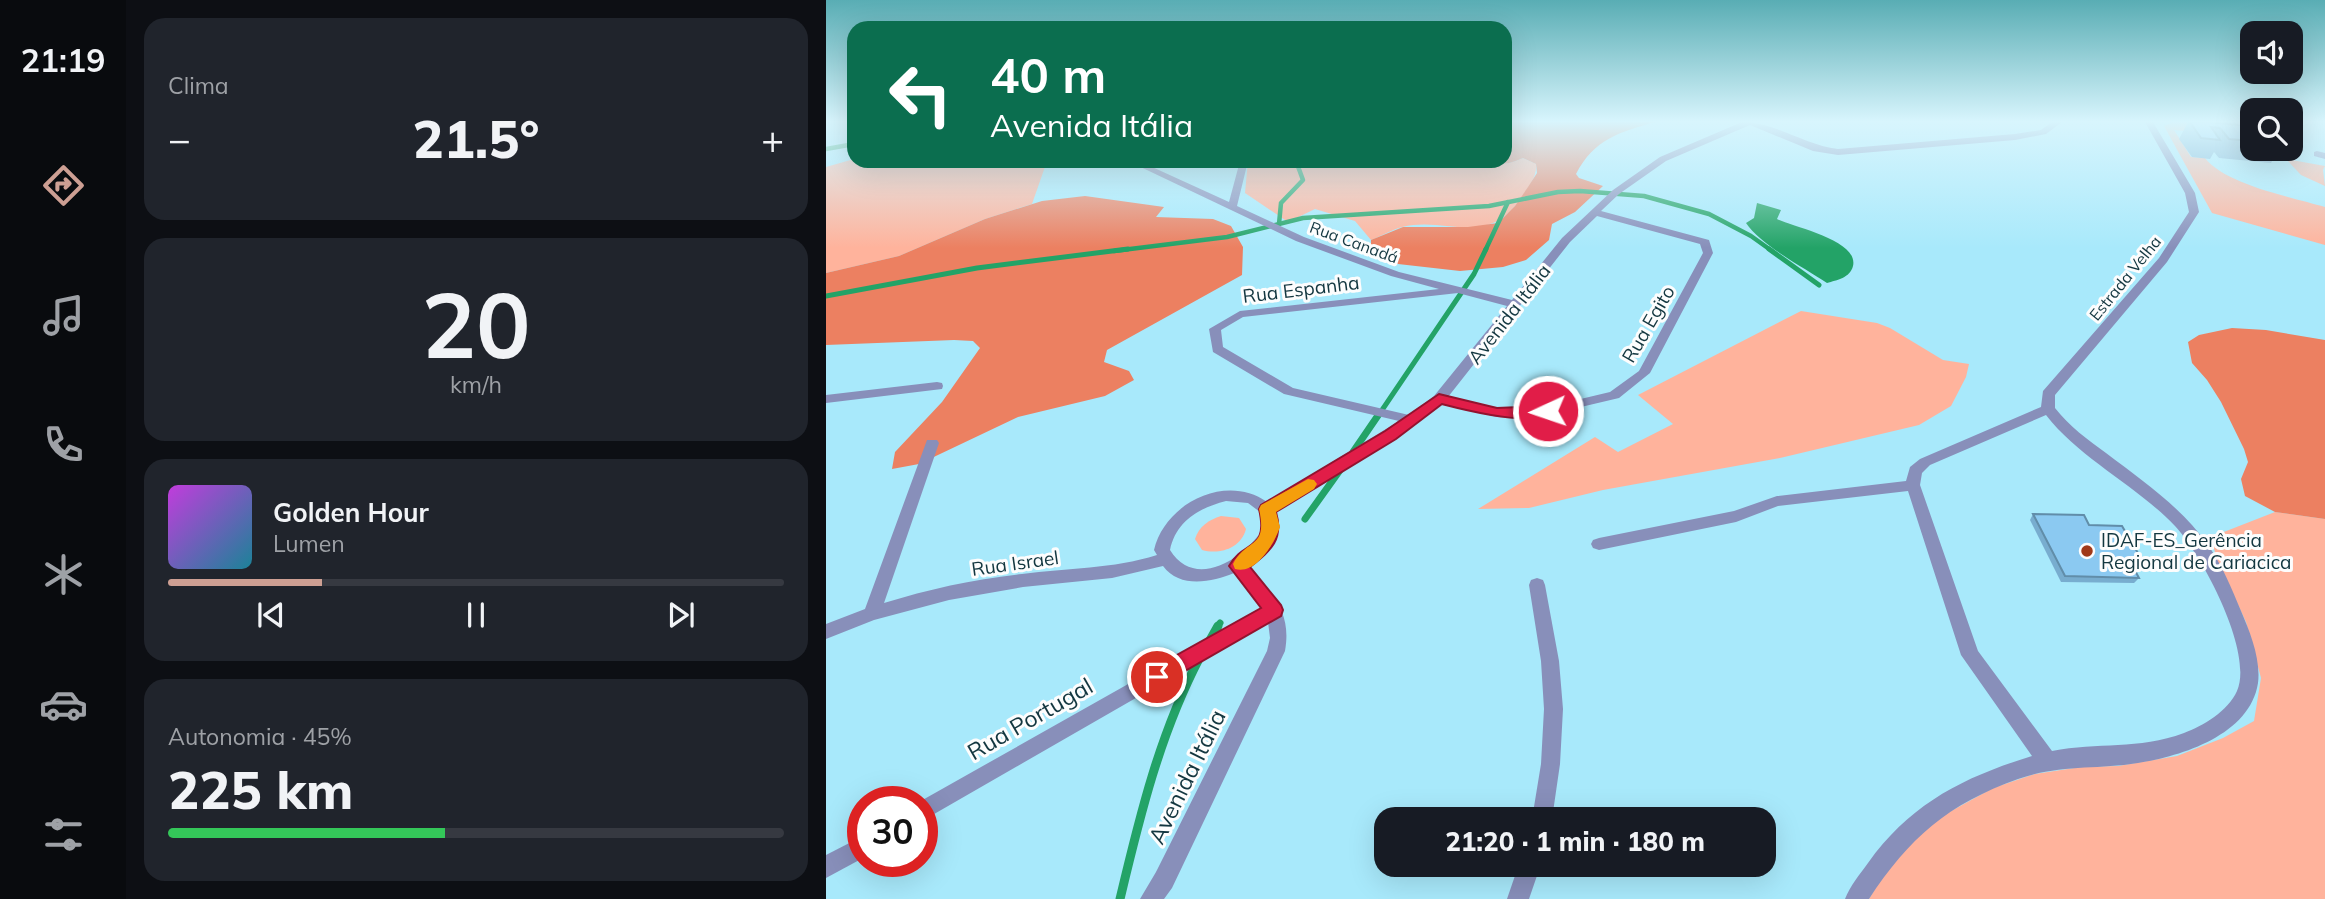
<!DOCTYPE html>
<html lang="pt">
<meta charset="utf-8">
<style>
body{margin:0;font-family:Mulish,sans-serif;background:#20242c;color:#f1f3f6;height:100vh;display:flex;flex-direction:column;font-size:26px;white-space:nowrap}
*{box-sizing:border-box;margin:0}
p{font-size:23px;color:#9ea1a6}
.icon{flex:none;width:38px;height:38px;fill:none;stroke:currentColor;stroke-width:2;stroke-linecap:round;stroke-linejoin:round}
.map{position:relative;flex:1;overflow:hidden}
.sheet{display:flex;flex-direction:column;gap:18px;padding:18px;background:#0d0f14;width:700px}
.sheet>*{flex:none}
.top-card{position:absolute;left:21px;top:21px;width:665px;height:147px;border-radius:21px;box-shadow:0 7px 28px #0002;background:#0b6e4f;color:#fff;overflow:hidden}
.fabs{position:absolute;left:1414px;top:21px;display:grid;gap:14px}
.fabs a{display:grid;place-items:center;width:63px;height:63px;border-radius:14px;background:#171b24;box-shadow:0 7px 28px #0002;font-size:35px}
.speed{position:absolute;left:21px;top:786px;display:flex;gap:14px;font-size:35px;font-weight:700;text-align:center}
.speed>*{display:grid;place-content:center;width:91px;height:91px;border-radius:50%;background:#171b24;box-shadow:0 7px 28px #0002;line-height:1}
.speed .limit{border:10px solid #d22;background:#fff;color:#111}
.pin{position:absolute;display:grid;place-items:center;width:60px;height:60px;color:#fff;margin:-30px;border:4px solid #fff;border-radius:50%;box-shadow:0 2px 7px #0007}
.me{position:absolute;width:77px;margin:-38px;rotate:267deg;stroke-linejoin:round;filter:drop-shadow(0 0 5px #0008)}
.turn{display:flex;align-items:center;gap:24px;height:147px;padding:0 28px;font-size:32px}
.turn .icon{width:91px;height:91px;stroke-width:2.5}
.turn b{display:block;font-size:49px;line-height:60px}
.big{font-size:52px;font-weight:800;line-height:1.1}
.sheet .widget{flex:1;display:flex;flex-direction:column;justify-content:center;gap:10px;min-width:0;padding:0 24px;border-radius:21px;background:#20242c}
.sheet .dial{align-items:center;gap:0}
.dial b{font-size:91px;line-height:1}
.song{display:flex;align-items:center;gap:21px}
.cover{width:84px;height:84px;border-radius:10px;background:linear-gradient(135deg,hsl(290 70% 55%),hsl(190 70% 35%))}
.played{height:7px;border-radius:4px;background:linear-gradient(90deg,#cd9f93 25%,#363941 25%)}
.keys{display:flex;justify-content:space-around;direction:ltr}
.heat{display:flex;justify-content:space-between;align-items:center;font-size:38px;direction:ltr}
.charge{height:10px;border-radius:5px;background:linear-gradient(90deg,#34c759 45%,#363941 0)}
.trip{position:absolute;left:548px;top:807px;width:402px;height:70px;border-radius:21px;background:#171b24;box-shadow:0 7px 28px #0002;font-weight:800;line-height:70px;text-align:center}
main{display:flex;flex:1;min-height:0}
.menu{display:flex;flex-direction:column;width:126px;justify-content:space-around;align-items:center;background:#090b0e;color:#9ea1a6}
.menu .icon{width:49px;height:49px}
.menu .on{color:#cd9f93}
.menu b{font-size:32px;color:#f1f3f6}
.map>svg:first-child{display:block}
.green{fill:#ffb39c}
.forest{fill:#ec8061}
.water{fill:#23a367}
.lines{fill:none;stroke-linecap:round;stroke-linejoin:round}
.stream-far3{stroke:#23a367;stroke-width:4.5}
.stream-far2{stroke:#23a367;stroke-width:5}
.stream-far1{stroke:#23a367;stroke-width:7}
.stream{stroke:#23a367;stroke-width:9}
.minor{fill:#888fba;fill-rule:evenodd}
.wall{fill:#78adcf}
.building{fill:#8bc9f1;stroke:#618da9;stroke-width:2}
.route{fill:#e11d48;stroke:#92132f;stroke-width:2}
.slow{fill:#f59e0b}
.poi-dot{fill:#a03919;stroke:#fdfdfd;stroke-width:2.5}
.labels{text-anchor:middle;stroke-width:6;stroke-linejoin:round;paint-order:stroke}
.far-street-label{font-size:16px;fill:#133740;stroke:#fdfdfd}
.street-label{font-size:19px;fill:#133740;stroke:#fdfdfd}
.poi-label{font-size:19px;fill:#133740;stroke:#fdfdfd;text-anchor:start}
.near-street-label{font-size:23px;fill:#133740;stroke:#fdfdfd}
</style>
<main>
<nav class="menu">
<b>21:19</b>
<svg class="icon on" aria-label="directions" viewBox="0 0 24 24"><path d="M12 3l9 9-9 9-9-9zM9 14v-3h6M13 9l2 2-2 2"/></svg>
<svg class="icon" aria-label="music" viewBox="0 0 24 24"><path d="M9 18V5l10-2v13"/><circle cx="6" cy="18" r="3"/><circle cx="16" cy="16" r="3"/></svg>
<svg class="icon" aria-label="phone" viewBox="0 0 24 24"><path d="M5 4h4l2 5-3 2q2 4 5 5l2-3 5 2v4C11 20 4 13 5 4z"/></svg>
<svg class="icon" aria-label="climate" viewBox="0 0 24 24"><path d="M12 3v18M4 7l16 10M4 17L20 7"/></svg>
<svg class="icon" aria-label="car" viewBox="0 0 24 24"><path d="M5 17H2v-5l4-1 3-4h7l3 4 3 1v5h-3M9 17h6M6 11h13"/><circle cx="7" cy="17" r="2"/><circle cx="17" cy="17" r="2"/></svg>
<svg class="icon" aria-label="filters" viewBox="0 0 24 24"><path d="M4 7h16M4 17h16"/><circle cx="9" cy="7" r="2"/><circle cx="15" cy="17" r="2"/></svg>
</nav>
<section class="sheet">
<div class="widget"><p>Clima</p>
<div class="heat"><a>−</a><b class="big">21.5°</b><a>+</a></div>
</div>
<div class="widget dial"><b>20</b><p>km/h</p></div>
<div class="widget">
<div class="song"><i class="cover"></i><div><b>Golden Hour</b><p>Lumen</p></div></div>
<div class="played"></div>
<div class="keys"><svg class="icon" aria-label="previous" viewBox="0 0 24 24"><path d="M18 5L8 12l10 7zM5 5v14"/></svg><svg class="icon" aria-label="pause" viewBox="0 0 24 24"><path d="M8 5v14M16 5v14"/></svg><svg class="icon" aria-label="next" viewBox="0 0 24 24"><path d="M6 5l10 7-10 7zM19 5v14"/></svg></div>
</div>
<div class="widget"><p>Autonomia · 45%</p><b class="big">225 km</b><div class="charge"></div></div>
</section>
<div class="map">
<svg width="1499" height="899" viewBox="0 0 1499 899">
<rect width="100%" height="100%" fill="#a8e9fb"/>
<g class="green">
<path d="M1348,122H1396L1401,128L1373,132L1348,130L1365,157L1379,158C1400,185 1466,197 1499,207V245L1386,213L1338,126Z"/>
<path d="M697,158L710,164C711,178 702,187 695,198C660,249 622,216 576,227C565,230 555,236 545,240L529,221L489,209L462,222L419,193L422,161H643C663,165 678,167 697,158Z"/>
<polygon points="28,159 28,161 221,161 206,204 159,219 73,256 0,273 0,167"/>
<polygon points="1460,159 1499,166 1497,170 1499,186 1475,175"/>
<polygon points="975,311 1051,323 1064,328 1117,360 1143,364 1140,377 1125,406 1093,425 954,458 777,490 703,508 652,509 769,437 792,452 847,424 812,395"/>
<polygon points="1449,512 1499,519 1499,899 1043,899 1061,868 1107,821 1167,788 1209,774 1255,767 1292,766 1351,756 1397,738 1428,721 1435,678 1420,622 1391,560 1385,537"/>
<path d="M395,516L413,518L420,529C415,548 394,555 376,550L369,539C373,526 383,520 395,516Z"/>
</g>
<g class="forest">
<path d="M679,122H829C794,132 768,139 750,174L753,178L777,186L749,212L726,224L723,240L700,260L677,267L634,271L572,264L545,248V240L577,227H642L672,223L689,206L702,187L711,173L710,164L697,158C678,167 664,165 643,161H679Z"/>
<polygon points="259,196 338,207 330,217 387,219 405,226 417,247 416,275 281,350 278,362 303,371 308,380 279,396 192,417 93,464 66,469 69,452 116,402 154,348 147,341 128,340 0,345 0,273 73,256 159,219 216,201"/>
<polygon points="1406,328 1440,330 1499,340 1499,519 1449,512 1419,496 1415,479 1422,462 1418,449 1395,402 1381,380 1366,363 1362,342 1373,335"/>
</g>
<path class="water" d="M931,203L955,210L951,219C967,227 1033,240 1027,266C1024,278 1011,280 1001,283C977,267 936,246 920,223L928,218Z"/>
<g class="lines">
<g class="stream-far3">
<polyline points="0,149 28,144"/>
<polyline points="453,224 455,203 477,180 470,161"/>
<polyline points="288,251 401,237 477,218 663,206 732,192 754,191 818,196 883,214 925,236 946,251"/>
<polyline points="659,251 682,202"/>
</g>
<g class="stream-far2">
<polyline points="943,249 993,285"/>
<polyline points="0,296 151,268 302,249"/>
<polyline points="552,416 648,274 660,249"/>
</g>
<g class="stream-far1">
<polyline points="527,452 553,414"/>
<polyline points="479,519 517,466"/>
<polyline points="391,627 394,623"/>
</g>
<g class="stream">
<polyline points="383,642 392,626"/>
<path d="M294,899C314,815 334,733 374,657"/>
</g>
<g class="minor">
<path d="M916,122C949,122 978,145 1012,149L1189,134L1215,130L1226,122H1236L1220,134L1189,140L1012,155L987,151L924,125L840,161L793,194L775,211L883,240L887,253L824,373L793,398L721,415L671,417L615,404L569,438L449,511L454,527L443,546L421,565C446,594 466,611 459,651L346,888L338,899H314L330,872L441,651L444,638L442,622L96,821V802H93L437,608L408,573C386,582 354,589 337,566L286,578L197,587L123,600L48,620L0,639V624L39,609L101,440H111L113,443L58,603C103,589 149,579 196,574C241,568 287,569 331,555L328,550C339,503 400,473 441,502L573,421L458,394L387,352L383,329L414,311L613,289L565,276L470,241L302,161H313L403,202L414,161H422L411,206L478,237L573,272L686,300L736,238L787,190L834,157ZM771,216L874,244L877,253L813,371L784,392L721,407L671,409L622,397L744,242ZM632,293L681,306L608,396L583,415L467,388L397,347L395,330L417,317ZM400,501L422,503L434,512L438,527C420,558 369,591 344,550C350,521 373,508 400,501Z"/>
<path d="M1319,122H1327L1369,193L1373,212L1341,262L1229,395V408C1243,426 1262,440 1280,453C1317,481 1355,507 1382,545C1396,565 1406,589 1415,611C1424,632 1435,659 1432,683C1424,735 1356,756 1312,763C1269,770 1235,764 1192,779C1122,804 1083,838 1043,899H1019C1024,886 1034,874 1042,863C1085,803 1138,777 1206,756L1135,655L1082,491L952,506L910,522L773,550L767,548L765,544L767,540L773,538L908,511L951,496L1080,481L1084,467L1094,459L1215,407L1217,391L1333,258L1363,212L1359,193ZM1220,415C1254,459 1310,485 1349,526C1376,555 1428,652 1411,691C1402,711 1377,726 1358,733C1312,750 1272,742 1226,751L1152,651L1094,485L1096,473L1104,465Z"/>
<polygon points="1491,151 1499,153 1499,159 1488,156 1488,152"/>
<polygon points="111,382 116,383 117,386 116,389 0,403 0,395"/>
<polygon points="711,578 717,580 719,585 733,661 737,709 734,764 726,819 706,819 715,764 718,709 715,661 703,585 705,580"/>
<polygon points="37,836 37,858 0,878 0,855"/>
<polygon points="693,864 715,864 703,899 681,899"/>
</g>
</g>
<g class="wall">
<polygon points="1362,122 1382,122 1426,126 1426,149 1453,149 1445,163 1393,158 1388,152 1384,159 1366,157 1353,139"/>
<polygon points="1207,514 1263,525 1319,565 1315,571 1309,571 1313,578 1308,583 1235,582 1204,520"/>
</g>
<g class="building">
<polygon points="1364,122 1382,122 1426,126 1426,141 1403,139 1394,128 1385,127 1394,140 1375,138"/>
<polygon points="1207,514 1258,515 1263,525 1296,526 1319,565 1306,565 1313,578 1239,576"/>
</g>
<linearGradient id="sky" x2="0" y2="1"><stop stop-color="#59adb4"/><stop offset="0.49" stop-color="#d8f5fd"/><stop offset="1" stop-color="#d8f5fd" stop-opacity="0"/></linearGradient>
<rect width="1499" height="248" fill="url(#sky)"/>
<path class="route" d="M613,394L671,408L722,406L729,411C711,429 639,410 616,404L570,439L450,512C458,540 445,550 424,567L455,605L457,610L455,616L338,683L331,686L324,683L321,677L324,670L435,608L403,566C418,539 443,552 433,509L435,505L559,431Z"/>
<path class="slow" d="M482,479L488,480L491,484L488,489L450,512L454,527C448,544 430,575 409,569L407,564C421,537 442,550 433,509L435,505Z"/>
<circle class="poi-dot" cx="1261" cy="551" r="7"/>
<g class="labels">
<g class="far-street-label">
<text transform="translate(528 242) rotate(20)" y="6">Rua Canadá</text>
<text transform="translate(1299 278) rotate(-51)" y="6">Estrada Velha</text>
</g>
<g class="street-label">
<text transform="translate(475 289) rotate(-7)" y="7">Rua Espanha</text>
<text transform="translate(683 314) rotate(-52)" y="7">Avenida Itália</text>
<text transform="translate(822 324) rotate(-60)" y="7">Rua Egito</text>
<text transform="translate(189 563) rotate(-8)" y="7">Rua Israel</text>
</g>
<g class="poi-label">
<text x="1275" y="547">IDAF-ES_Gerência<tspan x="1275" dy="22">Regional de Cariacica</tspan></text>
</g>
<g class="near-street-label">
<text transform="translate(204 719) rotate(-30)" y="8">Rua Portugal</text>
<text transform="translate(361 777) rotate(-64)" y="8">Avenida Itália</text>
</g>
</g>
</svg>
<div class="fabs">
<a><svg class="icon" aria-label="sound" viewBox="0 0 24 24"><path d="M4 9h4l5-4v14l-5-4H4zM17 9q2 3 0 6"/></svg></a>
<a><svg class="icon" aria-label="search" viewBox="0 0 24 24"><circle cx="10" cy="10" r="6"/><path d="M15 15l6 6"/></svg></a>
</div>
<div class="speed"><div class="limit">30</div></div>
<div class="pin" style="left:331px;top:677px;background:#d93025"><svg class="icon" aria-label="arrive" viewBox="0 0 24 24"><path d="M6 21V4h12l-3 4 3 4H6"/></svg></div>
<svg class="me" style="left:722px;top:411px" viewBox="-20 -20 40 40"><circle r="17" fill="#e11d48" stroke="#fff" stroke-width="3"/><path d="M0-11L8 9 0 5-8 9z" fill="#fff"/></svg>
<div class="trip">21:20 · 1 min · 180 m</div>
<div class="top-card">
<div class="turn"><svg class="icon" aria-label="left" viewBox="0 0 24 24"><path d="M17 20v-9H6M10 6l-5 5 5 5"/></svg><div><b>40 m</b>Avenida Itália</div></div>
</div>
</div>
</main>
